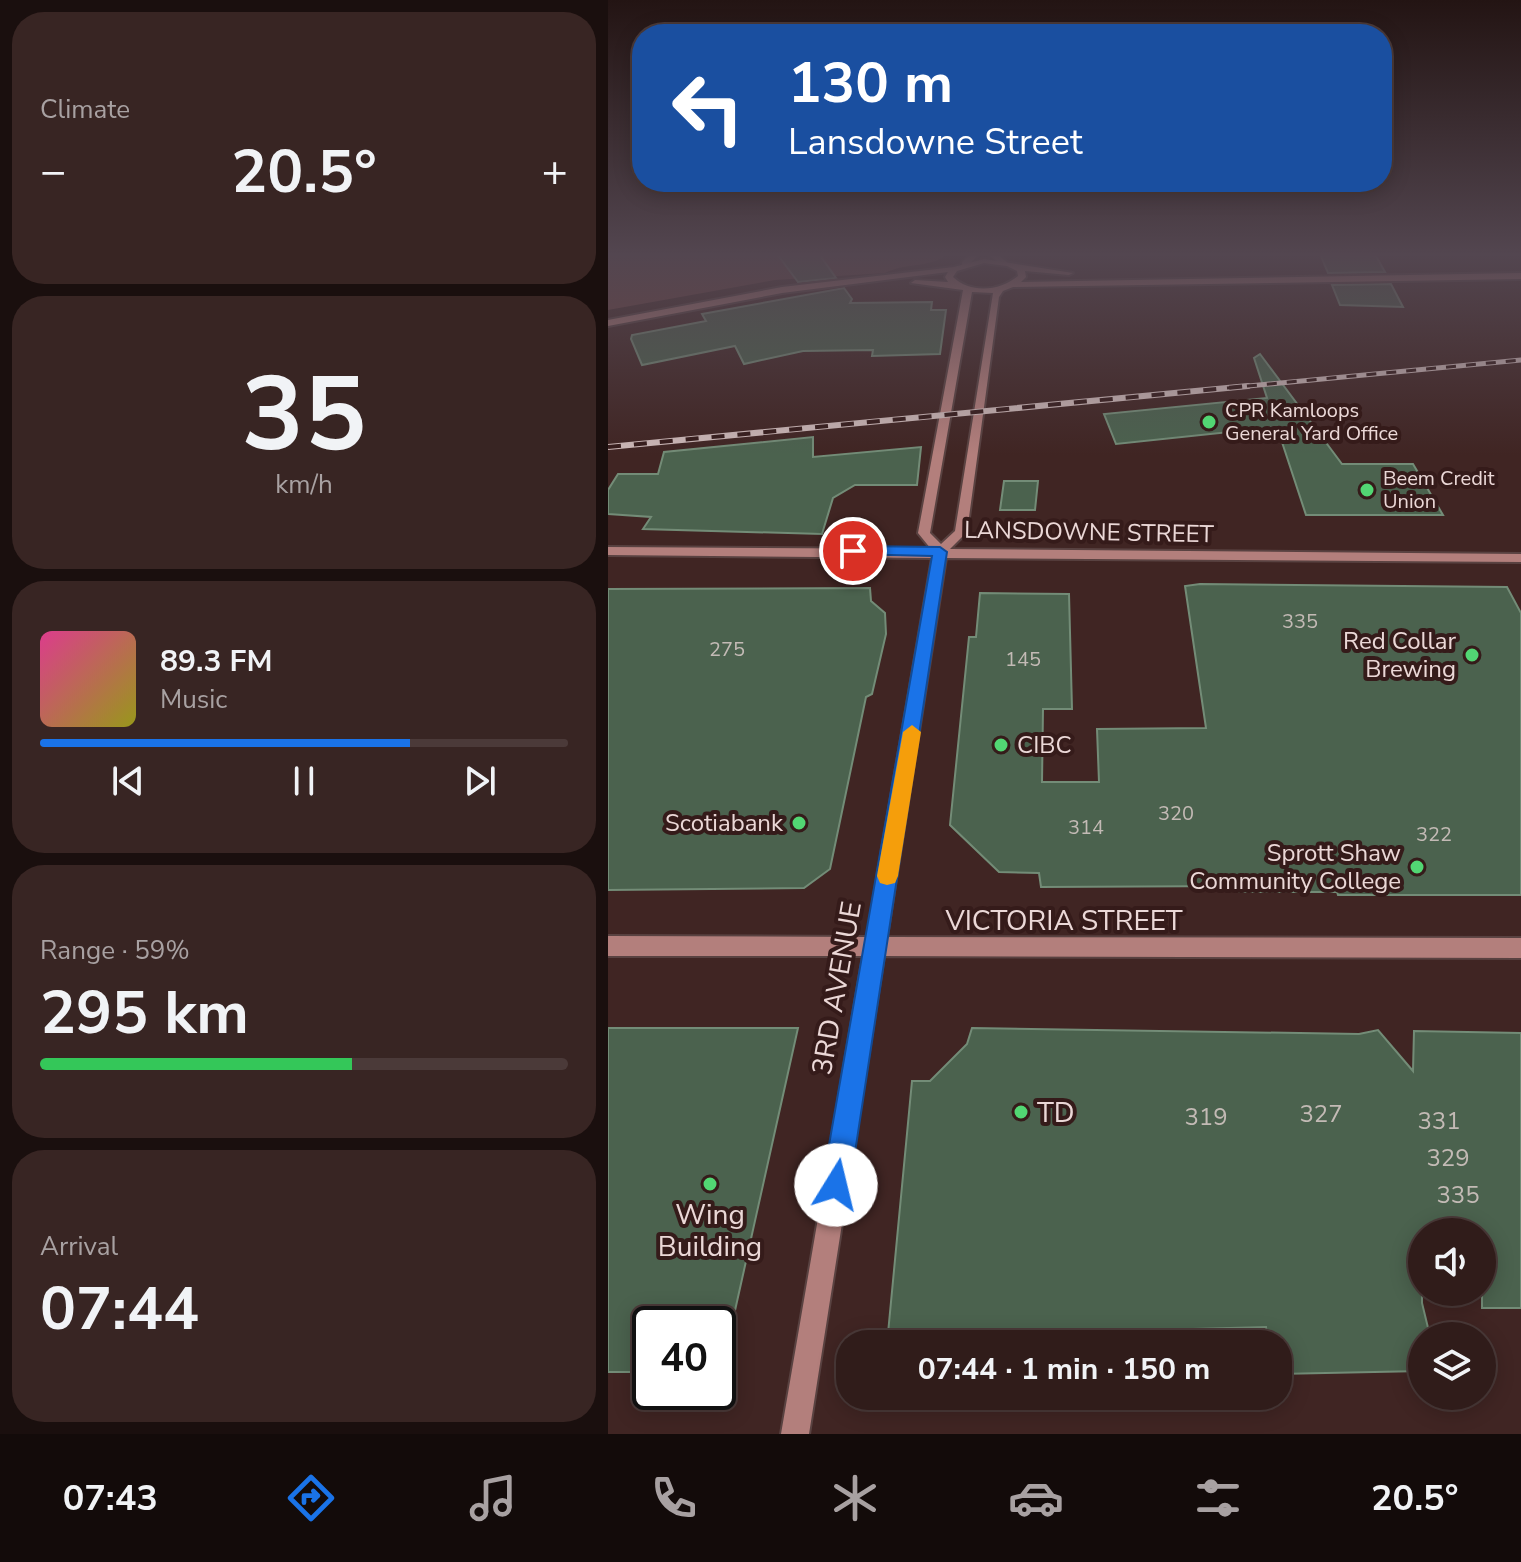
<!DOCTYPE html>
<meta charset="utf-8">
<style>
body{margin:0;font-family:"Nunito Sans",sans-serif;background:#382523;color:#f1f3f6;height:100vh;display:flex;flex-direction:column;font-size:30px;white-space:nowrap}
*{box-sizing:border-box;margin:0}
p{font-size:26px;color:#a8a1a2}
.icon{flex:none;width:44px;height:44px;fill:none;stroke:currentColor;stroke-width:2;stroke-linecap:round;stroke-linejoin:round}
.map{position:relative;flex:1;overflow:hidden}
.details{display:flex;flex-direction:column;gap:12px;padding:12px;background:#1a0f0e;width:608px}
.details>*{flex:none}
.top-card{position:absolute;left:24px;top:24px;width:760px;height:168px;border-radius:32px;box-shadow:0 4px 20px #0003,0 0 0 2px #4b3a39;background:#1a4fa0;color:#fff;overflow:hidden}
.fabs{position:absolute;left:800px;top:1218px;display:grid;gap:16px}
.fabs a{display:grid;place-items:center;width:88px;height:88px;border-radius:50%;background:#301c1a;box-shadow:0 4px 20px #0003,0 0 0 2px #4b3a39;font-size:40px}
.speed{position:absolute;left:24px;top:1306px;display:flex;gap:16px;font-size:40px;font-weight:700;text-align:center}
.speed>*{display:grid;place-content:center;width:104px;height:104px;border-radius:50%;background:#301c1a;box-shadow:0 4px 20px #0003,0 0 0 2px #4b3a39;line-height:1}
.speed .limit{border:4px solid #111;border-radius:12px;background:#fff;color:#111}
.pin{position:absolute;display:grid;place-items:center;width:68px;height:68px;color:#fff;margin:-34px;border:4px solid #fff;border-radius:50%;box-shadow:0 2px 8px #0007}
.me{position:absolute;width:88px;margin:-44px;rotate:9deg;stroke-linejoin:round;filter:drop-shadow(0 0 6px #0008)}
.turn{display:flex;align-items:center;gap:28px;height:168px;padding:0 24px;font-size:36px}
.turn .icon{width:104px;height:104px;stroke-width:2.5}
.turn b{display:block;font-size:56px;line-height:68px}
.big{font-size:60px;font-weight:700;line-height:1.1}
.details .widget{flex:1;display:flex;flex-direction:column;justify-content:center;gap:12px;min-width:0;padding:0 28px;border-radius:32px;background:#382523}
.details .dial{align-items:center;gap:0}
.dial b{font-size:104px;line-height:1}
.song{display:flex;align-items:center;gap:24px}
.cover{width:96px;height:96px;border-radius:12px;background:linear-gradient(135deg,hsl(330 70% 55%),hsl(60 70% 35%))}
.played{height:8px;border-radius:4px;background:linear-gradient(90deg,#1a73e8 70%,#4b3a39 70%)}
.keys{display:flex;justify-content:space-around;direction:ltr}
.heat{display:flex;justify-content:space-between;align-items:center;font-size:44px;direction:ltr}
.charge{height:12px;border-radius:6px;background:linear-gradient(90deg,#34c759 59%,#4b3a39 0)}
.trip{position:absolute;left:228px;top:1330px;width:456px;height:80px;border-radius:32px;background:#301c1a;box-shadow:0 4px 20px #0003,0 0 0 2px #4b3a39;font-weight:700;line-height:80px;text-align:center}
.menu{display:flex;height:128px;justify-content:space-around;align-items:center;background:#130b0a;color:#a8a1a2}
.menu .icon{width:56px;height:56px}
.menu .current{color:#1a73e8}
.menu b{font-size:36px;color:#f1f3f6}
main{display:flex;flex:1;min-height:0}
.map>svg:first-child{display:block}
.green{fill:#6f4240}
.building{fill:#4b624e;stroke:#738c77;stroke-width:2}
.lines{fill:none;stroke-linecap:round;stroke-linejoin:round}
.street-casing{stroke:#594241;stroke-width:4}
.secondary-casing{stroke:#594241;stroke-width:4}
.street{fill:#967472;fill-rule:evenodd}
.secondary{fill:#b37f7c;fill-rule:evenodd}
.rail-far1-casing{stroke:#cdb9b8;stroke-width:5}
.rail-casing{stroke:#cdb9b8;stroke-width:6}
.rail-far1{stroke:#351b1a;stroke-width:3;stroke-dasharray:10;stroke-linecap:butt}
.rail{stroke:#351b1a;stroke-width:4;stroke-dasharray:13;stroke-linecap:butt}
.route{fill:#1a73e8;stroke:#114b97;stroke-width:2}
.slow{fill:#f59e0b}
.poi-dot{fill:#52d673;stroke:#351b1a;stroke-width:3}
.labels{text-anchor:middle;stroke-width:8;stroke-linejoin:round;paint-order:stroke}
.far-poi-label{font-size:20px;fill:#ebd8d7;stroke:#351b1a;text-anchor:start}
.number-label{font-size:20px;fill:#c3bab5}
.street-label{font-size:24px;fill:#ebd8d7;stroke:#351b1a}
.poi-label{font-size:24px;fill:#ebd8d7;stroke:#351b1a;text-anchor:end}
.near-number-label{font-size:24px;fill:#c3bab5}
.near-street-label{font-size:28px;fill:#ebd8d7;stroke:#351b1a}
.near-poi-label{font-size:28px;fill:#ebd8d7;stroke:#351b1a;text-anchor:start}
</style>
<main>
<section class="details">
<div class="widget"><p>Climate</p>
<div class="heat"><a>−</a><b class="big">20.5°</b><a>+</a></div>
</div>
<div class="widget dial"><b>35</b><p>km/h</p></div>
<div class="widget">
<div class="song"><i class="cover"></i><div><b>89.3 FM</b><p>Music</p></div></div>
<div class="played"></div>
<div class="keys"><svg class="icon" aria-label="previous" viewBox="0 0 24 24"><path d="M18 5L8 12l10 7zM5 5v14"/></svg><svg class="icon" aria-label="pause" viewBox="0 0 24 24"><path d="M8 5v14M16 5v14"/></svg><svg class="icon" aria-label="next" viewBox="0 0 24 24"><path d="M6 5l10 7-10 7zM19 5v14"/></svg></div>
</div>
<div class="widget"><p>Range · 59%</p><b class="big">295 km</b><div class="charge"></div></div>
<div class="widget"><p>Arrival</p><b class="big">07:44</b></div>
</section>
<div class="map">
<svg width="913" height="1434" viewBox="0 0 913 1434">
<rect width="100%" height="100%" fill="#402523"/>
<path class="green" d="M0,254H339C321,269 298,262 277,273L167,280L0,310Z"/>
<g class="building">
<polygon points="169,254 211,254 228,278 190,282"/>
<polygon points="712,254 767,254 777,272 720,273"/>
<polygon points="783,284 795,307 732,305 724,285"/>
<polygon points="236,288 244,299 242,303 324,302 323,310 338,310 332,354 264,356 265,350 195,351 136,364 127,346 34,365 23,339 24,335 98,321 94,314"/>
<polygon points="652,354 734,464 805,464 835,515 698,515 669,427 508,444 496,414 659,398 646,358"/>
<polygon points="205,437 205,457 313,447 309,485 247,485 225,498 214,534 35,529 43,517 0,514 0,490 10,474 50,474 56,452"/>
<polygon points="396,481 430,481 427,510 392,510"/>
<polygon points="592,584 899,587 913,613 913,895 730,895 729,892 631,892 630,886 433,887 431,873 391,872 342,825 361,637 368,637 372,593 461,594 464,709 435,709 434,782 491,782 489,729 598,728 577,586"/>
<polygon points="262,588 263,601 277,613 278,634 264,694 258,697 222,869 196,888 0,890 0,589"/>
<polygon points="0,1028 190,1028 124,1324 42,1324 42,1372 0,1372"/>
<polygon points="364,1028 751,1034 770,1030 805,1071 806,1031 913,1033 913,1308 874,1308 874,1232 814,1232 814,1303 822,1336 814,1336 814,1371 670,1374 670,1344 660,1344 658,1327 548,1330 549,1344 279,1344 304,1081 322,1081 359,1044"/>
</g>
<g class="lines">
<g class="street-casing">
<g id="street">
<polygon points="363,254 371,254 360,266 354,266 354,262"/>
<polygon points="380,254 389,254 400,263 393,265"/>
</g>
</g>
<g class="secondary-casing">
<path id="secondary" d="M376,259L465,273L461,275L417,271L418,277L413,282L913,273V279L405,287L395,291L391,297L359,532L342,549L913,554V562L338,558L279,937L913,938V958L276,956L201,1434H173L255,956H0V936L259,937L324,558L0,555V547L323,549L310,533L355,290L303,283L307,280L340,282L337,277L340,272L174,293L0,326V320L174,287L346,267ZM376,263L399,266L409,271L410,276C392,291 363,294 345,277L349,271ZM364,292L385,293L347,531L333,544L322,533Z"/>
</g>
<use href="#street" class="street"/>
<use href="#secondary" class="secondary"/>
<g class="rail-far1-casing">
<polyline id="rail-far1" points="619,388 913,360"/>
</g>
<g class="rail-casing">
<polyline id="rail" points="0,447 640,386"/>
</g>
<use href="#rail-far1" class="rail-far1"/>
<use href="#rail" class="rail"/>
</g>
<linearGradient id="sky" x2="0" y2="1"><stop stop-color="#231413"/><stop offset="0.56" stop-color="#534650"/><stop offset="1" stop-color="#534650" stop-opacity="0"/></linearGradient>
<rect width="913" height="455" fill="url(#sky)"/>
<polygon class="route" points="245,546 332,547 339,552 242,1185 238,1195 228,1199 218,1195 214,1185 324,556 240,554 240,547"/>
<polygon class="slow" points="304,725 313,732 290,876 287,883 279,885 272,883 269,876 295,732"/>
<g class="poi-dot">
<circle cx="601" cy="422" r="8"/>
<circle cx="759" cy="490" r="8"/>
<circle cx="864" cy="655" r="8"/>
<circle cx="393" cy="745" r="8"/>
<circle cx="191" cy="823" r="8"/>
<circle cx="809" cy="867" r="8"/>
<circle cx="413" cy="1112" r="8"/>
<circle cx="102" cy="1184" r="8"/>
</g>
<g class="labels">
<g class="far-poi-label">
<text x="617" y="417">CPR Kamloops<tspan x="617" dy="23">General Yard Office</tspan></text>
<text x="775" y="485">Beem Credit<tspan x="775" dy="23">Union</tspan></text>
</g>
<g class="number-label">
<text x="692" y="628">335</text>
<text x="119" y="656">275</text>
<text x="415" y="666">145</text>
<text x="568" y="820">320</text>
<text x="478" y="834">314</text>
<text x="826" y="841">322</text>
</g>
<g class="street-label">
<text transform="translate(481 532) rotate(1)" y="8">LANSDOWNE STREET</text>
</g>
<g class="poi-label">
<text x="848" y="649">Red Collar<tspan x="848" dy="28">Brewing</tspan></text>
<text x="409" y="753" text-anchor="start">CIBC</text>
<text x="175" y="831">Scotiabank</text>
<text x="793" y="861">Sprott Shaw<tspan x="793" dy="28">Community College</tspan></text>
</g>
<g class="near-number-label">
<text x="713" y="1122">327</text>
<text x="598" y="1125">319</text>
<text x="831" y="1129">331</text>
<text x="840" y="1166">329</text>
<text x="850" y="1203">335</text>
</g>
<g class="near-street-label">
<text x="456" y="930">VICTORIA STREET</text>
<text transform="translate(228 988) rotate(-80)" y="10">3RD AVENUE</text>
</g>
<g class="near-poi-label">
<text x="429" y="1122">TD</text>
<text x="102" y="1224" text-anchor="middle">Wing<tspan x="102" dy="32">Building</tspan></text>
</g>
</g>
</svg>
<div class="fabs">
<a><svg class="icon" aria-label="sound" viewBox="0 0 24 24"><path d="M4 9h4l5-4v14l-5-4H4zM17 9q2 3 0 6"/></svg></a>
<a><svg class="icon" aria-label="layers" viewBox="0 0 24 24"><path d="M12 4l9 5-9 5-9-5zM3 14l9 5 9-5"/></svg></a>
</div>
<div class="speed"><div class="limit">40</div></div>
<div class="pin" style="left:245px;top:551px;background:#d93025"><svg class="icon" aria-label="arrive" viewBox="0 0 24 24"><path d="M6 21V4h12l-3 4 3 4H6"/></svg></div>
<svg class="me" style="left:228px;top:1185px" viewBox="-20 -20 40 40"><circle r="19" fill="#fff"/><path d="M0-13L10 11 0 6-10 11z" fill="#1a73e8"/></svg>
<div class="trip">07:44 · 1 min · 150 m</div>
<div class="top-card">
<div class="turn"><svg class="icon" aria-label="left" viewBox="0 0 24 24"><path d="M17 20v-9H6M10 6l-5 5 5 5"/></svg><div><b>130 m</b>Lansdowne Street</div></div>
</div>
</div>
</main>
<nav class="menu">
<b>07:43</b>
<svg class="icon current" aria-label="directions" viewBox="0 0 24 24"><path d="M12 3l9 9-9 9-9-9zM9 14v-3h6M13 9l2 2-2 2"/></svg>
<svg class="icon" aria-label="music" viewBox="0 0 24 24"><path d="M9 18V5l10-2v13"/><circle cx="6" cy="18" r="3"/><circle cx="16" cy="16" r="3"/></svg>
<svg class="icon" aria-label="phone" viewBox="0 0 24 24"><path d="M5 4h4l2 5-3 2q2 4 5 5l2-3 5 2v4C11 20 4 13 5 4z"/></svg>
<svg class="icon" aria-label="climate" viewBox="0 0 24 24"><path d="M12 3v18M4 7l16 10M4 17L20 7"/></svg>
<svg class="icon" aria-label="car" viewBox="0 0 24 24"><path d="M5 17H2v-5l4-1 3-4h7l3 4 3 1v5h-3M9 17h6M6 11h13"/><circle cx="7" cy="17" r="2"/><circle cx="17" cy="17" r="2"/></svg>
<svg class="icon" aria-label="filters" viewBox="0 0 24 24"><path d="M4 7h16M4 17h16"/><circle cx="9" cy="7" r="2"/><circle cx="15" cy="17" r="2"/></svg>
<b>20.5°</b>
</nav>
